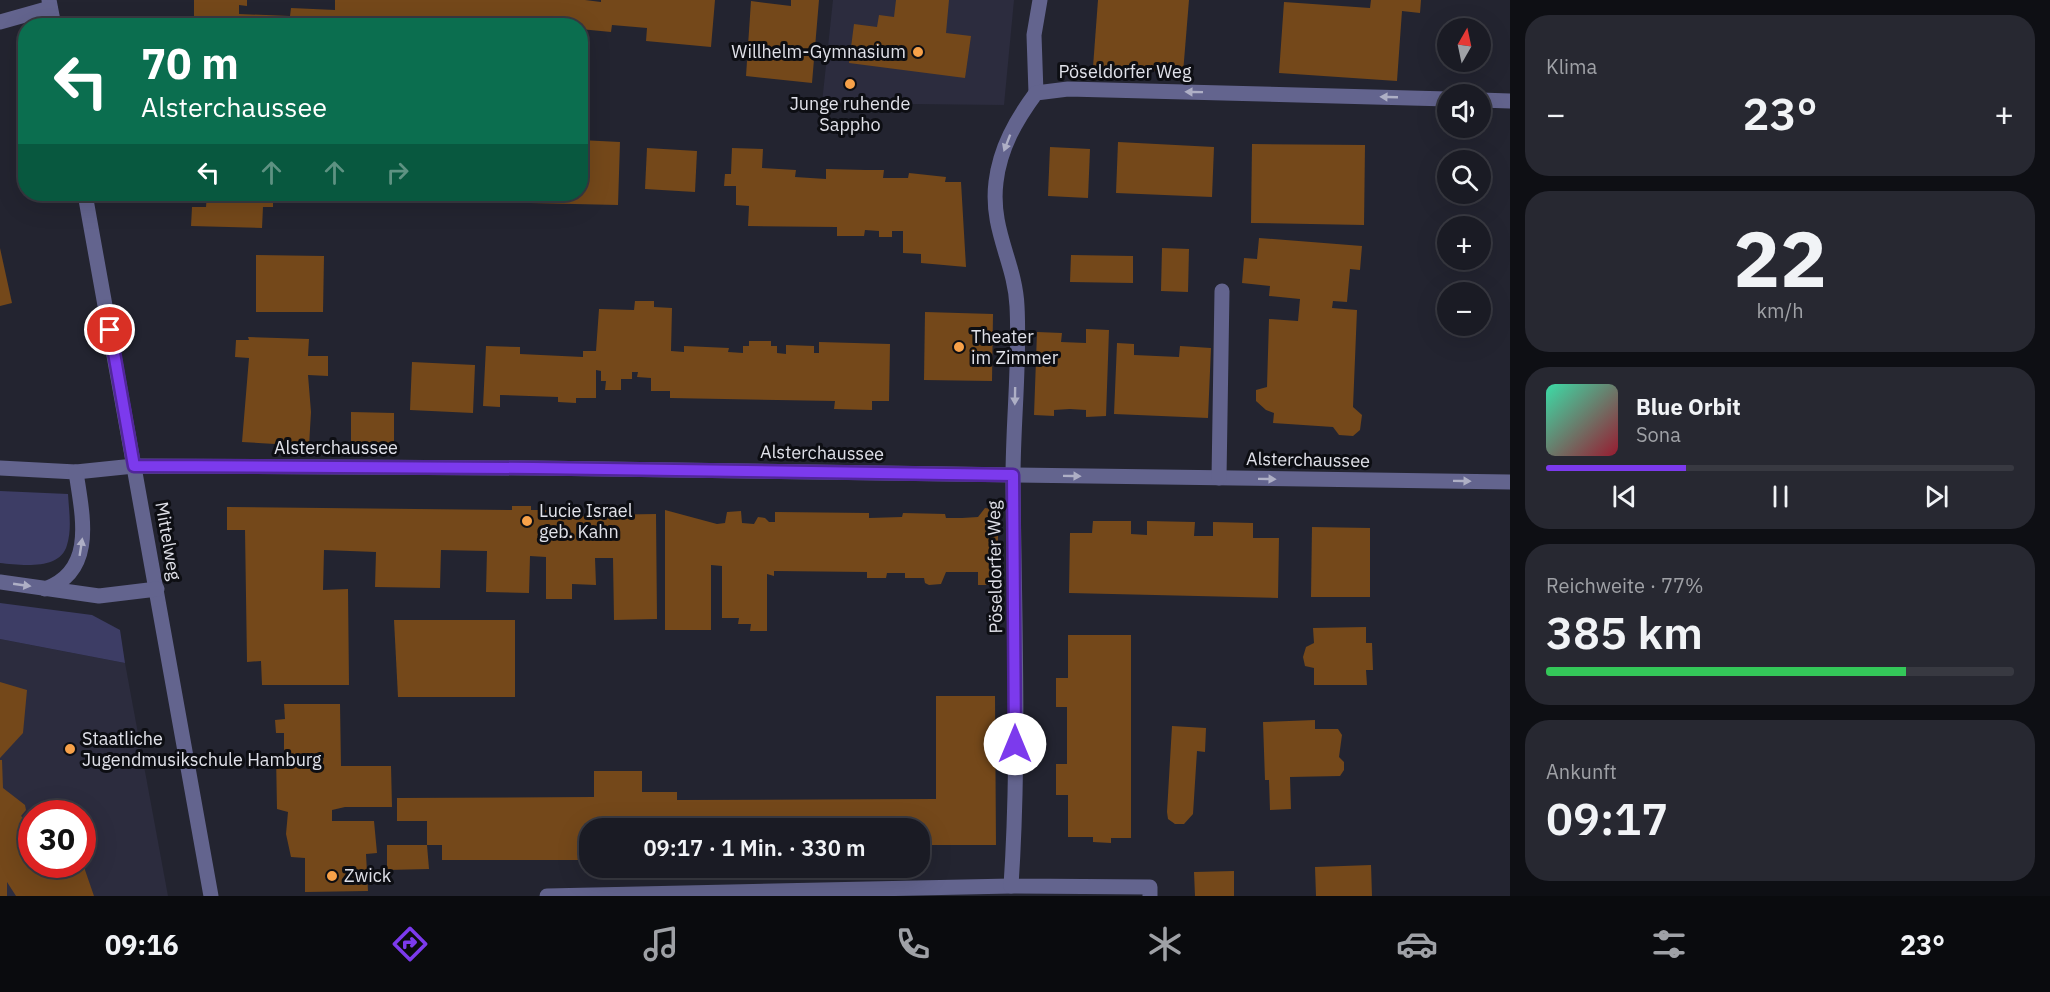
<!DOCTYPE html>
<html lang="de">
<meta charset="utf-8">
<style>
body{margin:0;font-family:"IBM Plex Sans",sans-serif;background:#272831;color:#f1f3f6;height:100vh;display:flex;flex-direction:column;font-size:22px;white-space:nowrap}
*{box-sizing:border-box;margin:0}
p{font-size:20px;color:#9fa1a6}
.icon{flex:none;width:33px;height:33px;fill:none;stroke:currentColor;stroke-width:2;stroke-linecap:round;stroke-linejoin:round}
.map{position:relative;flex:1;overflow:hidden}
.sheet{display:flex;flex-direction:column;gap:15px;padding:15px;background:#0e0f14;width:540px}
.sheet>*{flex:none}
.top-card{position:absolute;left:18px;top:18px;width:570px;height:183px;border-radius:24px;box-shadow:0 6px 24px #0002,0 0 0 2px #383941;background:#0b6e4f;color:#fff;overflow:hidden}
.needle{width:39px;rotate:9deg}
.controls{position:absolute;left:1437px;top:18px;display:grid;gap:12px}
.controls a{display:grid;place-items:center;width:54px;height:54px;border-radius:50%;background:#1a1b24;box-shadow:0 6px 24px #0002,0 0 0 2px #383941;font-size:30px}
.speed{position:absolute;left:18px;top:800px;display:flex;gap:12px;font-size:30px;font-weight:700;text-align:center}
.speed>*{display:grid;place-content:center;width:78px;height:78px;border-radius:50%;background:#1a1b24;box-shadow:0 6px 24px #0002,0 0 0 2px #383941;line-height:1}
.speed .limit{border:9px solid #d22;background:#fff;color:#111}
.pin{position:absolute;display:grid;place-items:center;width:51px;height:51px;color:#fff;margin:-26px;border:3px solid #fff;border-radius:50%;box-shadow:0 2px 6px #0007}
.me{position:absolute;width:66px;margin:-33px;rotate:0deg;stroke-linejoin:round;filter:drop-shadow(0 0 4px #0008)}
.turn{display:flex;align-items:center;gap:21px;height:126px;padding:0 24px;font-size:27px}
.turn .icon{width:78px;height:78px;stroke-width:2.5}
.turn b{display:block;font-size:42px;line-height:51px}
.lanes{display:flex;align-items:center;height:57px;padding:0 24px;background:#0003;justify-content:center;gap:30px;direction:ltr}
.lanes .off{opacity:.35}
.big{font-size:45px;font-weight:600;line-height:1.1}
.sheet .tile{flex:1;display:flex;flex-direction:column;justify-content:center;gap:9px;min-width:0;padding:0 21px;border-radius:24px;background:#272831}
.sheet .dial{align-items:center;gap:0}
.dial b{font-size:78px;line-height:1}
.song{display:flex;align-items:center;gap:18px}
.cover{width:72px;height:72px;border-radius:9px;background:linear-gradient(135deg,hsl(160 70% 55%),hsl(350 70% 35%))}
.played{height:6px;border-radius:3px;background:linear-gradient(90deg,#7c3aed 30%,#383941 30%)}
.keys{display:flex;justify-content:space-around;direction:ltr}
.heat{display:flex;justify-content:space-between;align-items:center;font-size:33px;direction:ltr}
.charge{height:9px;border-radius:4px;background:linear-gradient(90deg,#34c759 77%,#383941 0)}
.trip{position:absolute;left:579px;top:818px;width:351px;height:60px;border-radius:24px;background:#1a1b24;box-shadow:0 6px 24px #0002,0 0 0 2px #383941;font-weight:600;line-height:60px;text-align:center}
.dock{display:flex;height:96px;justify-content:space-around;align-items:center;background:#0a0b0e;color:#9fa1a6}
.dock .icon{width:42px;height:42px}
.dock .active{color:#7c3aed}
.dock b{font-size:27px;color:#f1f3f6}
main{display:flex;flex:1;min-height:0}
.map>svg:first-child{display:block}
.built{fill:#2c2c3e;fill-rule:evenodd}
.green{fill:#3d3d65}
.building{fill:#74481a}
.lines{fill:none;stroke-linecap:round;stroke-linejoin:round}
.minor{stroke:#63648e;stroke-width:15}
.oneway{fill:#aeafc5}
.route-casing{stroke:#51269a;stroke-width:15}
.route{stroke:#7c3aed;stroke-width:10}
.poi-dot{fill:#f7a149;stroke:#0d0e13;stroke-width:2}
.labels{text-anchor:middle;stroke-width:6;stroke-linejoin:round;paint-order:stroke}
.poi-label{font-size:18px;fill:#e0e1e9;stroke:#0d0e13;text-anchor:start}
.street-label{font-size:18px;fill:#e0e1e9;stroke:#0d0e13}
</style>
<main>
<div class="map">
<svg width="1510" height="896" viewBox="0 0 1510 896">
<rect width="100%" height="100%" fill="#232430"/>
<g class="built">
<polygon points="833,0 1014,0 1004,105 822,103"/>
<path d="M0,639L125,663L168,896H0ZM32,813H82V864H32Z"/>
</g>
<g class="green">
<path d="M0,491L68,494C69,511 72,529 67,545C60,571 20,565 0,563Z"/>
<polygon points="0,603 92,615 120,630 125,663 0,639"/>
</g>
<g class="building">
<polygon points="194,0 247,0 247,6 239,5 239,14 290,16 291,8 335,10 335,0 585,0 601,2 601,0 715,0 711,47 646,41 647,28 612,25 611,32 580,29 580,26 521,24 194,26"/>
<polygon points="791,0 819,0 812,83 746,76 751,1 791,6"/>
<polygon points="896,0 949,0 946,33 971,36 965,78 849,63 854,24 877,27 879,15 894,17"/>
<polygon points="1098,0 1189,0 1183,73 1093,67"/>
<polygon points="1371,0 1421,0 1420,13 1402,11 1397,81 1279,73 1284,2 1370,8"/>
<polygon points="580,140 620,142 618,205 362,199 362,194 580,194"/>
<polygon points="1118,142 1214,147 1212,197 1116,193"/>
<polygon points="1252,144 1365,145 1364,225 1251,223"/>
<polygon points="1050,147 1090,149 1088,198 1048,196"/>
<polygon points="647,148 697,151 695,192 645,189"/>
<polygon points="732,148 763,149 762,168 796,170 795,177 826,179 826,169 866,170 884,170 883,178 908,178 909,173 946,177 945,182 961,182 966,267 921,263 921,254 903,253 903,231 892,231 892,237 879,237 879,231 865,230 864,236 837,236 837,227 748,226 749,206 736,205 736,186 724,186 725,174 731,174"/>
<polygon points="207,194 273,194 273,207 263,207 262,228 191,226 192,207 206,207"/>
<polygon points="1259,238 1362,246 1360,270 1350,269 1347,302 1333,301 1332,308 1357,310 1353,407 1362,415 1360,430 1353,436 1339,435 1333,427 1273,423 1274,413 1266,410 1256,401 1256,390 1267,387 1269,319 1298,321 1300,299 1269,296 1270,286 1242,283 1244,258 1257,259"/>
<polygon points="0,248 12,303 0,306"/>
<polygon points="1162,248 1189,249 1188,292 1161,291"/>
<polygon points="256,255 324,256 323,312 256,312"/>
<polygon points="1071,255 1133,256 1133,283 1070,282"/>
<polygon points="635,301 654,301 654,307 672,308 671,351 684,352 684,346 729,348 728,352 743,353 743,346 749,346 749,341 771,341 771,346 777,346 777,353 786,354 786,345 814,346 814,353 819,353 819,342 890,344 889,401 872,401 872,410 834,409 835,401 670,398 670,391 651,391 651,378 637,377 638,372 632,372 632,379 621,379 621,390 605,390 606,381 601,381 601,371 596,370 596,398 576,398 576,403 558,402 558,397 500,395 500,407 483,406 486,346 520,347 520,354 583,357 583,351 596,351 599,309 634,310"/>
<polygon points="925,312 993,314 992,381 924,380"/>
<polygon points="1086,329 1109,330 1106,416 1086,417 1086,410 1070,409 1054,410 1054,416 1034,415 1037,332 1062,333 1061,342 1086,343"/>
<polygon points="248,337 309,339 308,356 328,356 328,376 308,375 311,412 309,446 242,442 249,358 235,357 236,340 249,340"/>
<polygon points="1117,343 1134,344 1134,355 1179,357 1180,346 1211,348 1208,418 1114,414"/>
<polygon points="412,362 475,365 473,413 410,410"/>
<polygon points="351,412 394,413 394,449 351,448"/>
<polygon points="512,506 531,506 531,510 547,510 547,520 595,515 656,514 657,619 614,620 613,558 595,558 596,585 572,584 572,599 546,599 546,557 530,556 529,593 486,592 487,551 441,550 440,588 375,587 376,552 324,550 323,590 348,589 349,685 262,685 261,661 247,662 245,530 227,530 227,507 512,510"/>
<polygon points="985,508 992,509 995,515 998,515 998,585 978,585 978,572 946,572 941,584 929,585 925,583 924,578 905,578 905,573 887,573 886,578 867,578 867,572 774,571 774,576 767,574 767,631 750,631 751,624 738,624 739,618 722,618 722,566 711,565 711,630 665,630 665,510 717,524 725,523 727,512 741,511 742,523 754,524 758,517 765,518 769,522 775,522 775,512 869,513 869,518 902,517 903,513 945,514 946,518 962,518 978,517"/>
<polygon points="1093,521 1131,521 1131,534 1147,535 1147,521 1195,522 1194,536 1213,536 1213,522 1253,523 1253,538 1279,538 1278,598 1069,593 1070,533 1092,533"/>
<polygon points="1312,527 1370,528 1370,597 1311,597"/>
<polygon points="394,620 515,620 515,697 398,697"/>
<polygon points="1366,627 1366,643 1372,643 1373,670 1366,670 1367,685 1314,685 1314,668 1305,666 1303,657 1306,647 1314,643 1313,628"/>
<polygon points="1068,635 1131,635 1131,838 1111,838 1111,843 1093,842 1093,837 1068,837 1068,795 1056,795 1056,764 1067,764 1067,707 1056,707 1056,678 1068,678"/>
<polygon points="0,682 27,690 23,733 0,758"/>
<polygon points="936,696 995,696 996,845 920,845 920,828 590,828 590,860 442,860 442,845 427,845 427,821 397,821 397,798 594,797 594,771 642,771 642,792 677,792 677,800 936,799"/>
<polygon points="284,704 340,704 341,766 391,766 392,807 345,807 332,810 332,821 374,821 377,853 366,854 368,891 305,892 305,858 291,857 286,834 288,812 277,809 276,754 284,754 284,733 276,733 275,720 285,719"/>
<polygon points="1315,720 1315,729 1338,729 1342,735 1339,757 1344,762 1344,770 1340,776 1290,777 1291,809 1270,810 1269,780 1265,780 1263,722"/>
<polygon points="1172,726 1206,728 1205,752 1197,751 1193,814 1184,824 1175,824 1168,819 1167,812"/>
<polygon points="0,760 2,760 3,788 25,805 26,810 21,816 32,826 32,864 85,863 85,870 94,896 16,896 7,882 7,896 0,896"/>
<polygon points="387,845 427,845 429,869 387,870"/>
<polygon points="1371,865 1372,896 1316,896 1315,867"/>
<polygon points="1234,871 1234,896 1195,896 1194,872"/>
</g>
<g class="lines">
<g class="minor">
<polyline points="49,0 54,26"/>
<polyline points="0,22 50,8"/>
<polyline points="1036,93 1034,35 1040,0"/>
<polyline points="1480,100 1510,101"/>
<polyline points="85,194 211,896"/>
<polyline points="0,468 76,472 134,466 535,468 1510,482"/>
<polyline points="1219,478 1222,291"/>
<polyline points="0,582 99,596 157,589"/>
<path d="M45,589C97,571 82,514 76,472"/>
<polyline points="547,896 1011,886"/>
<path d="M1150,896V887L1011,886C1020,751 1014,614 1013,478C1013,421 1020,363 1017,306C1015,262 990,230 996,182C1000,148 1016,120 1036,93L1068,89L1448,99"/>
</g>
</g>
<defs><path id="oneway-solid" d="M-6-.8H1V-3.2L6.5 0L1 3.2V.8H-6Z" transform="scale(1.5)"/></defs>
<g class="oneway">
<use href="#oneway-solid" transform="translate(1194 92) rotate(-179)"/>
<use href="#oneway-solid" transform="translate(1389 97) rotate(-178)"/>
<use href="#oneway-solid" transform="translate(1007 143) rotate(111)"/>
<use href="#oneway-solid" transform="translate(1015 396) rotate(91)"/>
<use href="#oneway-solid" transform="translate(1072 476) rotate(1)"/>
<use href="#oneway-solid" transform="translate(1267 479) rotate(1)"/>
<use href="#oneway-solid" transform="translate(1462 481) rotate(1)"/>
<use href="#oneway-solid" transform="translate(81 547) rotate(-81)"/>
<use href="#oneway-solid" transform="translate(22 585) rotate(8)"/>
</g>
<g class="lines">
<g class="route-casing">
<polyline id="route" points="110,330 134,466 534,468 1013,475 1015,744"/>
</g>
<use href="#route" class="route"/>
</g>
<g class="poi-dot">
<circle cx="918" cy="52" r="6"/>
<circle cx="850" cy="84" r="6"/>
<circle cx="959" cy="347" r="6"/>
<circle cx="527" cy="521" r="6"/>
<circle cx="70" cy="749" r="6"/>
<circle cx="332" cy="876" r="6"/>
</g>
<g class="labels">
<g class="poi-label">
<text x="906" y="58" text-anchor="end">Willhelm-Gymnasium</text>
<text x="850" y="110" text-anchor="middle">Junge ruhende<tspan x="850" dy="21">Sappho</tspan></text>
<text x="971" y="343">Theater<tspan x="971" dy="21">im Zimmer</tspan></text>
<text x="539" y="517">Lucie Israel<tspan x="539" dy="21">geb. Kahn</tspan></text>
<text x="82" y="745">Staatliche<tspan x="82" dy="21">Jugendmusikschule Hamburg</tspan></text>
<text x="344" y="882">Zwick</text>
</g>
<g class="street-label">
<text x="1125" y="78">Pöseldorfer Weg</text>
<text x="336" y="454">Alsterchaussee</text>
<text transform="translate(822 453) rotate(1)" y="6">Alsterchaussee</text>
<text transform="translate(1308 460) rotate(1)" y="6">Alsterchaussee</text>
<text transform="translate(168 541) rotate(80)" y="6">Mittelweg</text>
<text transform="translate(995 567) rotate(-91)" y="6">Pöseldorfer Weg</text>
</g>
</g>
</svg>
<div class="controls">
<a><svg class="needle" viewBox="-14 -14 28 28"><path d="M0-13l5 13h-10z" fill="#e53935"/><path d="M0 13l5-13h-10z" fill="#9fa1a6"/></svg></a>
<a><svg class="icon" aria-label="sound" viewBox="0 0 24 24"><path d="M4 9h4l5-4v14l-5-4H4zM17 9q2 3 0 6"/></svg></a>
<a><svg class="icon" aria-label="search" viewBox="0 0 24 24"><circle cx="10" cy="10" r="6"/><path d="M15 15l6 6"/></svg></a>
<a>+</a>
<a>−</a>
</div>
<div class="speed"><div class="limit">30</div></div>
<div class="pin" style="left:110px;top:330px;background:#d93025"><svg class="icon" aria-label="arrive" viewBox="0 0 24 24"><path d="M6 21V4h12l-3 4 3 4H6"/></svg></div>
<svg class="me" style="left:1015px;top:744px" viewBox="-20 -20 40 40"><circle r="19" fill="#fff"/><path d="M0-13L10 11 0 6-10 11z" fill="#7c3aed"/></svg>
<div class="trip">09:17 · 1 Min. · 330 m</div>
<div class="top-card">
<div class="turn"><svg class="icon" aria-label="left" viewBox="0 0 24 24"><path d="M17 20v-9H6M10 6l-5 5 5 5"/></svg><div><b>70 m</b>Alsterchaussee</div></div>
<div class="lanes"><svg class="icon" aria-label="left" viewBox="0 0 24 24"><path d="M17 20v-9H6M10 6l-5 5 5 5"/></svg><svg class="icon off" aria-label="ahead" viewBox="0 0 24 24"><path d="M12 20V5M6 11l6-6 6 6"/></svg><svg class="icon off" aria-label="ahead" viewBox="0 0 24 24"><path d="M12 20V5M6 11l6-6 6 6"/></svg><svg class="icon off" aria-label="right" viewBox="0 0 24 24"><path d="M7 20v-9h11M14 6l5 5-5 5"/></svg></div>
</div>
</div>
<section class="sheet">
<div class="tile"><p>Klima</p>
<div class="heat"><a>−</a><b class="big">23°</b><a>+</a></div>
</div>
<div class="tile dial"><b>22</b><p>km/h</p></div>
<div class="tile">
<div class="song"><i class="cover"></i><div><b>Blue Orbit</b><p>Sona</p></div></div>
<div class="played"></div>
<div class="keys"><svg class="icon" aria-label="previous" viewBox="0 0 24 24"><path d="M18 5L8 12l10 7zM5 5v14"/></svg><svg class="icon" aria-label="pause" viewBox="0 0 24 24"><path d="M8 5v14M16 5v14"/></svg><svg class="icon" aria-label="next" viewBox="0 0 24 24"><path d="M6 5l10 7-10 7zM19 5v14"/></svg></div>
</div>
<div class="tile"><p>Reichweite · 77%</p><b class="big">385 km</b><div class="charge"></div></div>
<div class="tile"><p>Ankunft</p><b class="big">09:17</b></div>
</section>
</main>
<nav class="dock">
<b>09:16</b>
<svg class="icon active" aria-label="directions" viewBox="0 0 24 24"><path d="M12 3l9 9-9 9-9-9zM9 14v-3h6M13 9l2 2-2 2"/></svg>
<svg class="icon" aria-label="music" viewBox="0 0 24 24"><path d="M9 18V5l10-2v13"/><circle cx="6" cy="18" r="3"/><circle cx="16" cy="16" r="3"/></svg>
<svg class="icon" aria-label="phone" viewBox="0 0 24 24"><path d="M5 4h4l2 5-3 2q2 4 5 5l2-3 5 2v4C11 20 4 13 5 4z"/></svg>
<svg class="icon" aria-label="climate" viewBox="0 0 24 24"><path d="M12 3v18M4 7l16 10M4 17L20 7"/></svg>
<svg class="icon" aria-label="car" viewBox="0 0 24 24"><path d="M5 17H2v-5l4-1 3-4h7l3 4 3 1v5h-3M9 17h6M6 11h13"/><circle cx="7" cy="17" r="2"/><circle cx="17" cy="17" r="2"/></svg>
<svg class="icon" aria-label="filters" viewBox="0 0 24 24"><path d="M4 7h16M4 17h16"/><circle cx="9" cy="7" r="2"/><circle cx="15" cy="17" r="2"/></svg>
<b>23°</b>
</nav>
